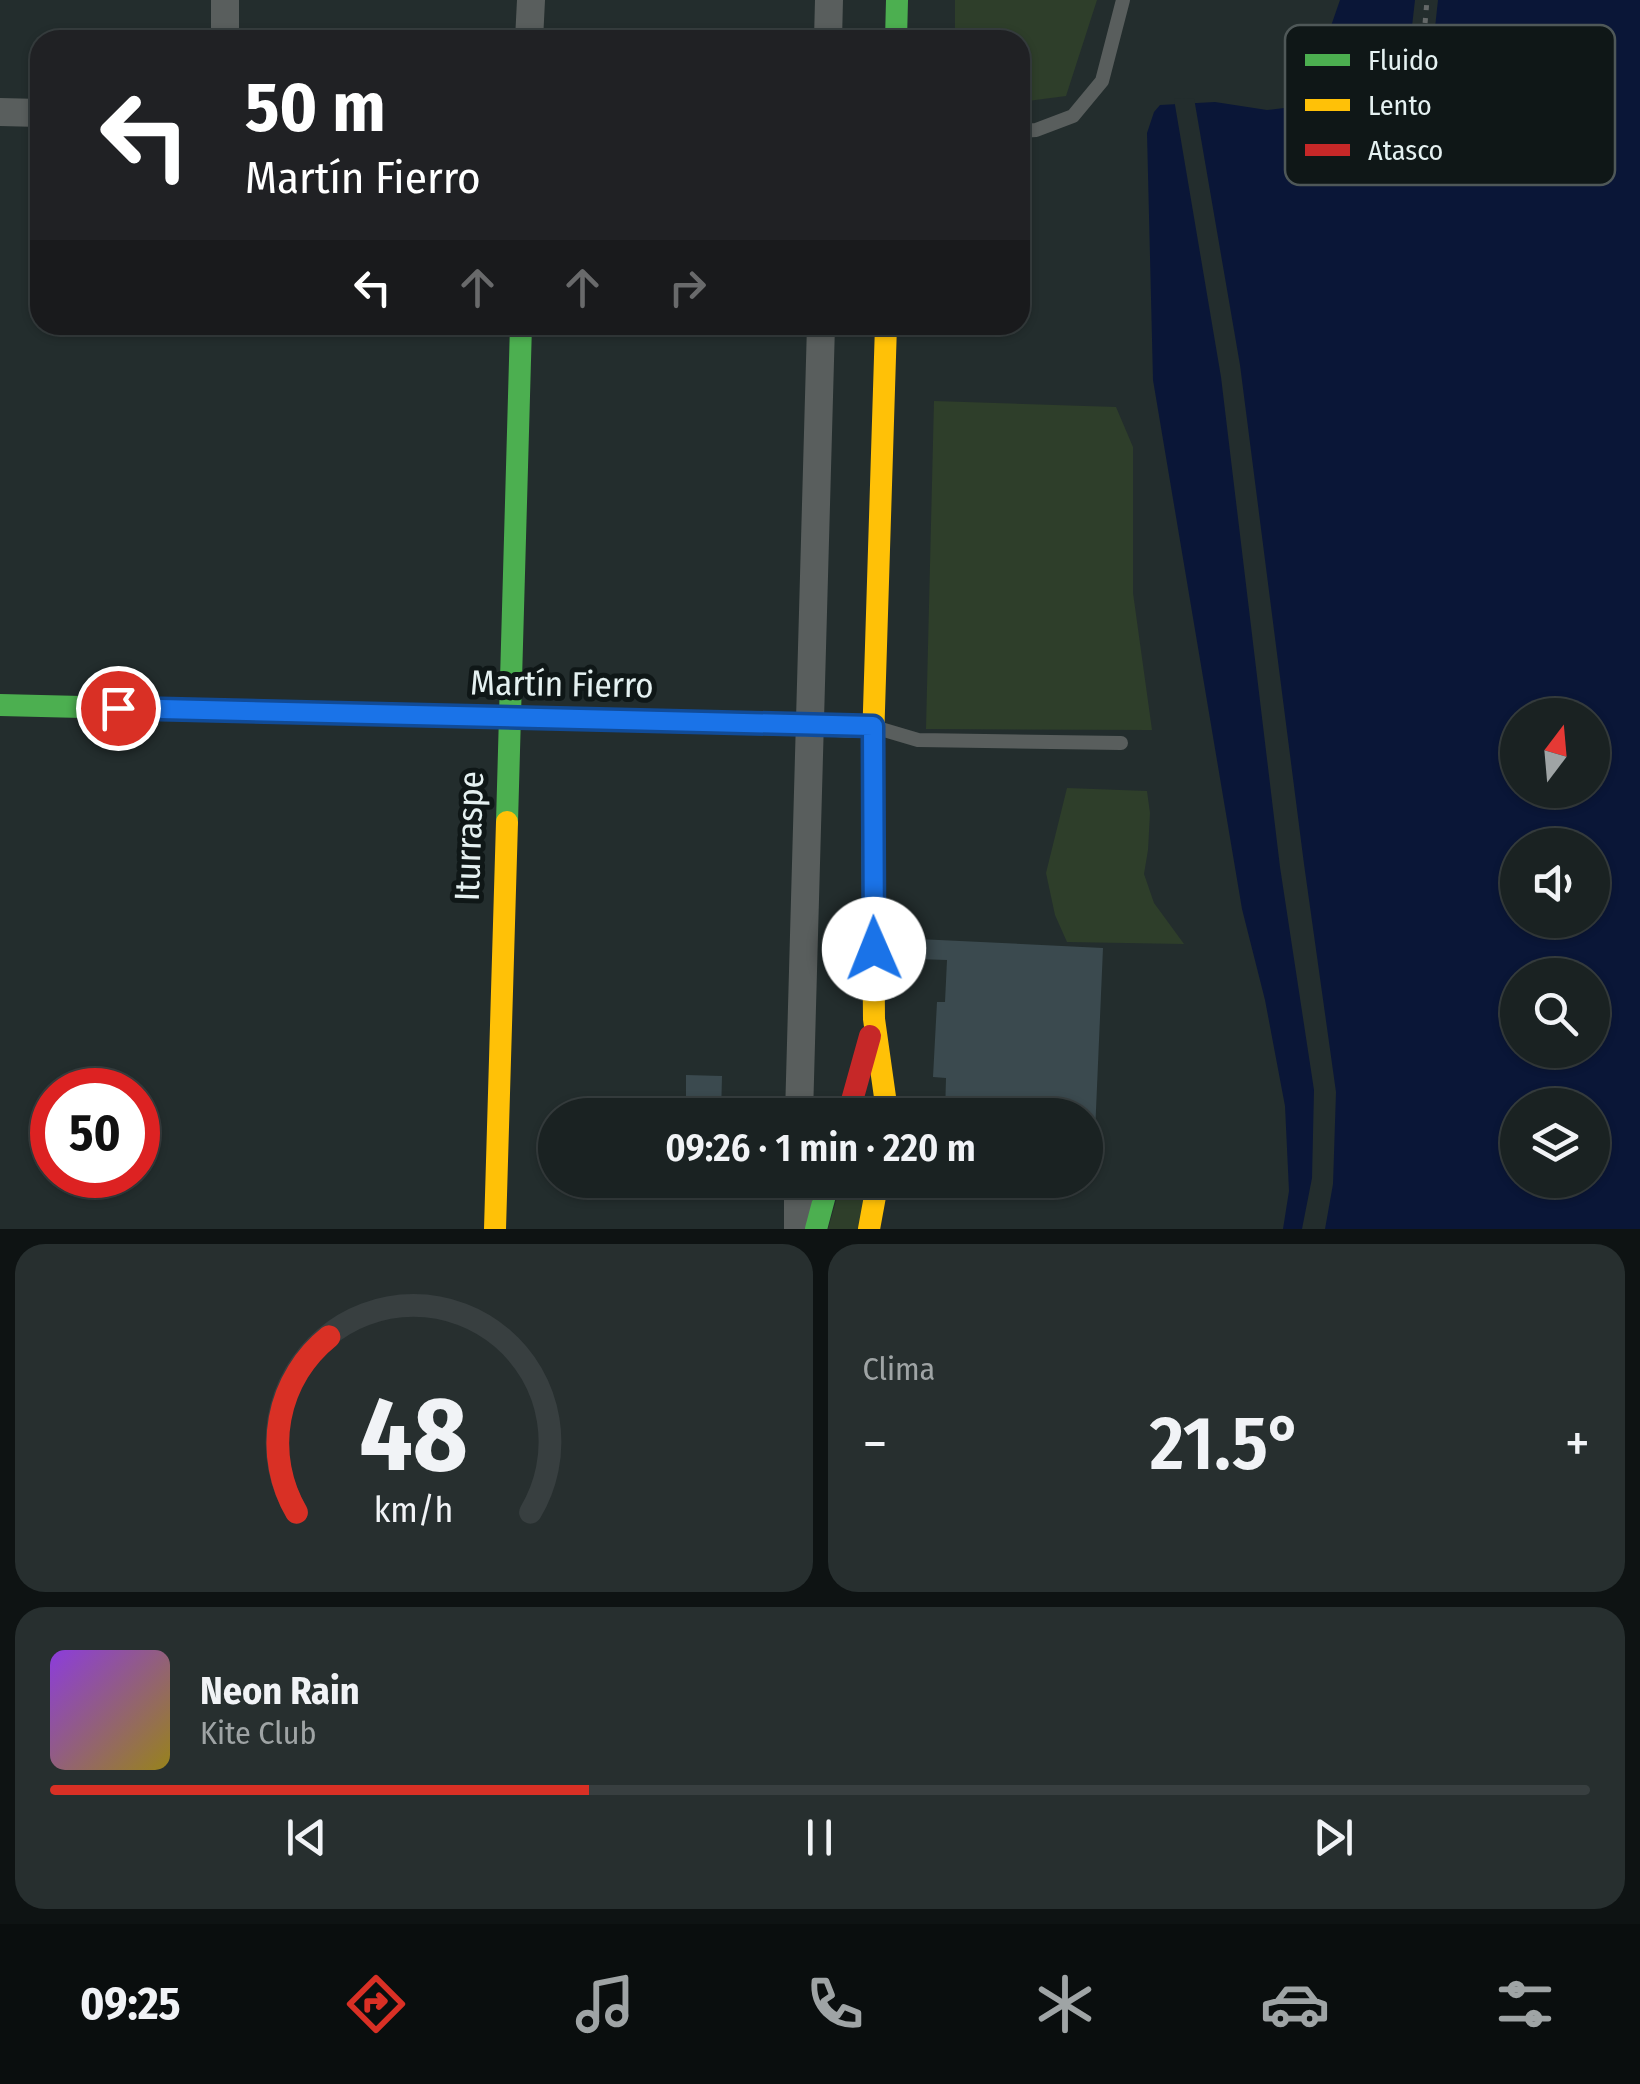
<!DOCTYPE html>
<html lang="es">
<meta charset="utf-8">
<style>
body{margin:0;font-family:"Fira Sans Condensed",sans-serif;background:#272f2f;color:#f1f3f6;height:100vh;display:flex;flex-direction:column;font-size:38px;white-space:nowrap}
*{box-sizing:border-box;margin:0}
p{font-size:32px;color:#9fa4a5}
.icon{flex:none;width:55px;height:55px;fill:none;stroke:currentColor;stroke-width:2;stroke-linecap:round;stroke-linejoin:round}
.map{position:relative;height:1229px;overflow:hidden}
.side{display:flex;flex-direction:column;gap:15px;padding:15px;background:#0e1313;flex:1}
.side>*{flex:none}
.banner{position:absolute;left:30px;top:30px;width:1000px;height:305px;border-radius:30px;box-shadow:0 2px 8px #0004,0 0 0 2px #383f40;background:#202124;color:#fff;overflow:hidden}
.needle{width:65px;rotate:16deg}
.tools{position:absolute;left:1500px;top:698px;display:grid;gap:20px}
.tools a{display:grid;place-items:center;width:110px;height:110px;border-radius:50%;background:#1a2222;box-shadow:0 2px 8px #0004,0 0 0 2px #383f40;font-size:50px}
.speed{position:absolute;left:30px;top:1068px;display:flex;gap:20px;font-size:50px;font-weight:700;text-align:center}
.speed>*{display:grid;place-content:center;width:130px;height:130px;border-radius:50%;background:#1a2222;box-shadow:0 2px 8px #0004,0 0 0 2px #383f40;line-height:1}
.speed .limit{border:15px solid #d22;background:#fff;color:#111}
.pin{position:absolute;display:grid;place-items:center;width:85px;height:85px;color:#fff;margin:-42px;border:5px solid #fff;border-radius:50%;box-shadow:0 2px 10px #0007}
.me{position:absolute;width:110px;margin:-55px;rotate:359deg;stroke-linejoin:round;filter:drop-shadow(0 0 8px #0008)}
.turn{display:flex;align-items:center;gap:35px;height:210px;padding:0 50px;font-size:45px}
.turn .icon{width:130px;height:130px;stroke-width:2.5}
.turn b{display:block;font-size:70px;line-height:85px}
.lanes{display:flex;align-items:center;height:95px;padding:0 50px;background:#0003;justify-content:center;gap:50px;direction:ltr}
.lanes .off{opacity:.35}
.big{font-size:75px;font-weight:600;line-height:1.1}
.side .tile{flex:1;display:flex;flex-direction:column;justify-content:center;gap:15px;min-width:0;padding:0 35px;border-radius:30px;background:#272f2f}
.side .dial{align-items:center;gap:0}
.dial svg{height:260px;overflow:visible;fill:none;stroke:#383f40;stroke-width:7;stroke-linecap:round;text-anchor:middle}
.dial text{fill:#f1f3f6;stroke:none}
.song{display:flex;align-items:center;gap:30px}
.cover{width:120px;height:120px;border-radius:15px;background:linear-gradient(135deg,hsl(270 70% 55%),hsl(50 70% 35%))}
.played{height:10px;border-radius:5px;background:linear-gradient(90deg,#d93025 35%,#383f40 35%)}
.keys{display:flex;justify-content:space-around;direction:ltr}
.heat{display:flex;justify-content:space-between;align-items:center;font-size:55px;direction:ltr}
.side .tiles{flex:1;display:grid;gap:15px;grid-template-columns:1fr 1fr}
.tile:last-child{grid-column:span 2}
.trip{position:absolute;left:538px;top:1098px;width:565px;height:100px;border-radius:50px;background:#1a2222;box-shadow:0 2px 8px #0004,0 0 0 2px #383f40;font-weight:600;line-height:100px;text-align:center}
.dock{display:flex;height:160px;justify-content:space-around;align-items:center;background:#0a0e0e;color:#9fa4a5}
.dock .icon{width:70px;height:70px}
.dock .selected{color:#d93025}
.dock b{font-size:45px;color:#f1f3f6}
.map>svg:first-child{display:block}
.green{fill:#2e3e2a}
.water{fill:#0a1637;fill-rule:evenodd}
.pier{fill:#232d2d}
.building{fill:#3b4a4f}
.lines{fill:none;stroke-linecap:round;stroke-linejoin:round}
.path{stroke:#646868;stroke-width:5;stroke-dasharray:5 8;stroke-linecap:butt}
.lane{stroke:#595e5d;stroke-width:14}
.street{stroke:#595e5d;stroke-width:28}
.fast{stroke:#4caf50;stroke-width:22}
.slow{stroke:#ffc107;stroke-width:22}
.jam{stroke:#c62828;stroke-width:22}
.route-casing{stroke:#114b97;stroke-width:25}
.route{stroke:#1a73e8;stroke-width:18}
.labels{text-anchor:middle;stroke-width:10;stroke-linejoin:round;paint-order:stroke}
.street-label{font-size:35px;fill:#e5f1f1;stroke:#0f1717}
.key{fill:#0f1717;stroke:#4f5858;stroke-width:2.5}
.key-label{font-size:28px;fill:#e5f1f1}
</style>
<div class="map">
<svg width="1640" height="1229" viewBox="0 0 1640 1229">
<rect width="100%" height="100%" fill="#232d2d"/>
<g class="green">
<polygon points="955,0 1097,0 1066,96 1020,102 1020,40 955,40"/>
<polygon points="934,401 1116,407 1133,447 1133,593 1152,730 926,729"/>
<polygon points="1067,788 1147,791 1150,813 1148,850 1144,874 1154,903 1184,944 1067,942 1055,915 1046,873"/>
<polygon points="842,1180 867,1180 859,1229 828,1229"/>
</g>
<path class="water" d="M1340,0H1640V1229H1283L1289,1191L1285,1106L1265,1000L1242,909L1153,380L1147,133L1154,112L1160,105L1215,102L1267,110L1292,107L1307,93L1315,79L1323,49ZM1518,715H1592V790H1518ZM1518,845H1592V920H1518ZM1518,975H1592V1050H1518ZM1518,1105H1592V1180H1518Z"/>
<g class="pier">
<polygon points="1415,0 1438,0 1434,37 1411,35"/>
<polygon points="1194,98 1240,365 1304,864 1336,1092 1333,1184 1325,1229 1302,1229 1312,1178 1314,1090 1280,867 1221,377 1174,99"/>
</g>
<g class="building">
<polygon points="918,939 1103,948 1095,1133 1085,1133 1085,1115 945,1115 946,1078 933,1077 937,1002 945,1002 947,960 917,959"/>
<polygon points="686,1075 722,1076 721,1115 686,1115"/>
</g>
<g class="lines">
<polyline class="path" points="1424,36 1427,0"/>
<g class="lane">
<polyline points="1020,131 1036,130 1073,116 1102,81 1123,0"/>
<polyline points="874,727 918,740 1121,743"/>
</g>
<g class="street">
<polyline points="225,40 225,0"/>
<polyline points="529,40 531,0"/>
<polyline points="828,40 829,0"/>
<polyline points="0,112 40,113"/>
<polyline points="799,1115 821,325"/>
<polyline points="798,1229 798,1180"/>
</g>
<g class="fast">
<polyline points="896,40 897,0"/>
<polyline points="0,705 646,721"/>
<polyline points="507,822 521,325"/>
<polyline points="816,1229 829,1180"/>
</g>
<g class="slow">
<polyline points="646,721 873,727"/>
<polyline points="884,1115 885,1097 874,1019 872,774 886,325"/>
<polyline points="495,1229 507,822"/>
<polyline points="869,1229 878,1180"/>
</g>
<polyline class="jam" points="848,1115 870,1036"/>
</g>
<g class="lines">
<g class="route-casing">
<polyline id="route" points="118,708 873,726 874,949"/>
</g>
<use href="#route" class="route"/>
</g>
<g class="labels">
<g class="street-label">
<text transform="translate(562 684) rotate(1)" y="12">Martín Fierro</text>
<text transform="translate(469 836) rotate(-88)" y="12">Iturraspe</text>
</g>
</g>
<rect x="1285" y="25" width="330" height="160" rx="15" class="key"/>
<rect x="1305" y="54" width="45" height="12" fill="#4caf50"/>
<rect x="1305" y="99" width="45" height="12" fill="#ffc107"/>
<rect x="1305" y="144" width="45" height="12" fill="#c62828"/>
<g class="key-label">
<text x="1368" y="70">Fluido</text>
<text x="1368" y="115">Lento</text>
<text x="1368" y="160">Atasco</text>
</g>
</svg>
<div class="tools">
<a><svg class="needle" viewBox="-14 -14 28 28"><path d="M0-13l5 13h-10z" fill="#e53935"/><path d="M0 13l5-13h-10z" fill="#9fa4a5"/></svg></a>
<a><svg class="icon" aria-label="sound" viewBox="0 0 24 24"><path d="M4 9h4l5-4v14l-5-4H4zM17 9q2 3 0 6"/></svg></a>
<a><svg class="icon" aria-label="search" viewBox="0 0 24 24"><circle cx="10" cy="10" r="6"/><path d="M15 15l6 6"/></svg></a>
<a><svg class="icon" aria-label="layers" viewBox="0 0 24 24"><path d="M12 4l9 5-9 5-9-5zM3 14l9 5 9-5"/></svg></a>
</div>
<div class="speed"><div class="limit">50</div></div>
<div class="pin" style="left:118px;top:708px;background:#d93025"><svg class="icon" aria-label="arrive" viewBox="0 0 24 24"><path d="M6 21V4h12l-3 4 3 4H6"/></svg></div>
<svg class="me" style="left:874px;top:949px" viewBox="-20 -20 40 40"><circle r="19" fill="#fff"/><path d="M0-13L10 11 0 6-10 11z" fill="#1a73e8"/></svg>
<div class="trip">09:26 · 1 min · 220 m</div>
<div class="banner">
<div class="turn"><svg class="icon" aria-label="left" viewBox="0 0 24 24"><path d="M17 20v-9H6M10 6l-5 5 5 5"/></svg><div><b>50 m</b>Martín Fierro</div></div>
<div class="lanes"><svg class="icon" aria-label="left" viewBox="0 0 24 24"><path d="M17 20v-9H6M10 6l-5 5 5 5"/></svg><svg class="icon off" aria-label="ahead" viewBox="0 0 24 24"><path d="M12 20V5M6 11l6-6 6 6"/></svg><svg class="icon off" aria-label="ahead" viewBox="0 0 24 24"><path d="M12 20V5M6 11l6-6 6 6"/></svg><svg class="icon off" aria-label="right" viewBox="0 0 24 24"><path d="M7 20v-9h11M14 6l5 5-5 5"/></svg></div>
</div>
</div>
<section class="side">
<div class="tiles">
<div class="tile dial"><svg viewBox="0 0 100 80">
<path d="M14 69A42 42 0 1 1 86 69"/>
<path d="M14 69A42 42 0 0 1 24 15" stroke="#d93025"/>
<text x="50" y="56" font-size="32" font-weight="700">48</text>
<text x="50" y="72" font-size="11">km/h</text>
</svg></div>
<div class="tile"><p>Clima</p>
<div class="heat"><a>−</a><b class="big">21.5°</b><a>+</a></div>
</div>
<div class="tile">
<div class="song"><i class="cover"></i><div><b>Neon Rain</b><p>Kite Club</p></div></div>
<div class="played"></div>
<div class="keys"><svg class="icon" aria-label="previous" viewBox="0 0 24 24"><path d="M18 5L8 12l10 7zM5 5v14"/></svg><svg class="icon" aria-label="pause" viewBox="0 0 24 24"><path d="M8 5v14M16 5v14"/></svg><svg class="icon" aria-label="next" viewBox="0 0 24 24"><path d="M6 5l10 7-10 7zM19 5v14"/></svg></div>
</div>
</div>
</section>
<nav class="dock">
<b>09:25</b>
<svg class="icon selected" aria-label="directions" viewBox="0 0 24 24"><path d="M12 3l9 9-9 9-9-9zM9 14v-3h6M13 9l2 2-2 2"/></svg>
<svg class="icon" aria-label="music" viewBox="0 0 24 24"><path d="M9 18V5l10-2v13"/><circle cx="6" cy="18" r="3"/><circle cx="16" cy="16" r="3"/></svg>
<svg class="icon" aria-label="phone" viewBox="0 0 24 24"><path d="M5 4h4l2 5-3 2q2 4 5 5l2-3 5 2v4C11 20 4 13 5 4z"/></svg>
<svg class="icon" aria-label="climate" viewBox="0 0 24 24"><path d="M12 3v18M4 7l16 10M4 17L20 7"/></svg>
<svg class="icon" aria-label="car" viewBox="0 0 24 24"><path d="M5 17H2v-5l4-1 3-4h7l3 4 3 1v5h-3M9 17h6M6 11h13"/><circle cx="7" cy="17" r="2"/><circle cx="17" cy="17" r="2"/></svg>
<svg class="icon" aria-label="filters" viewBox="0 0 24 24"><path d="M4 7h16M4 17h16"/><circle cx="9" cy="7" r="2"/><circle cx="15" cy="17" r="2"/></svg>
</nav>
